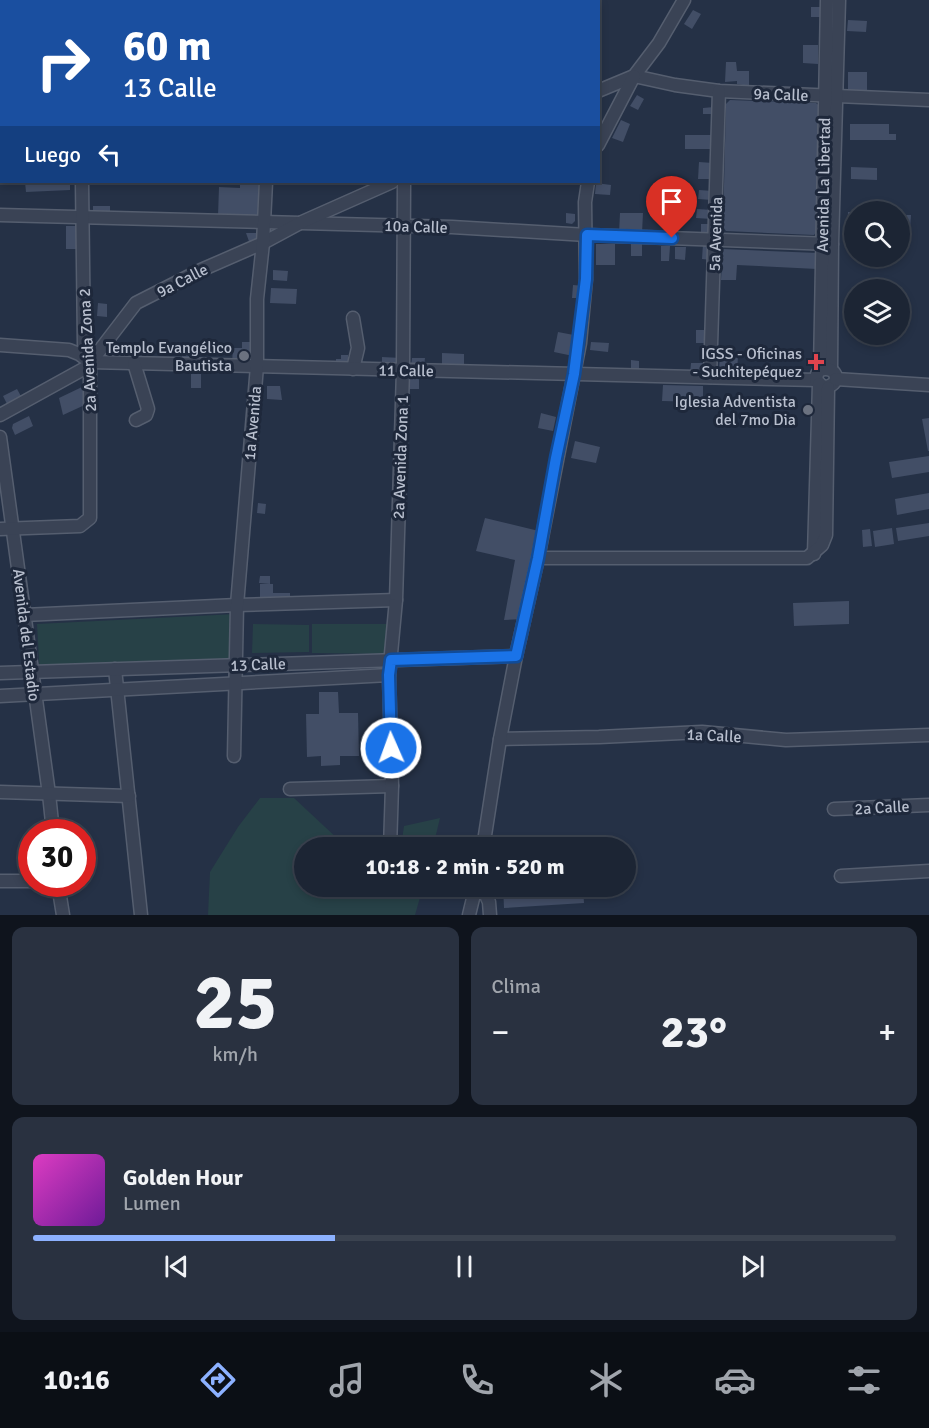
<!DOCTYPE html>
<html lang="es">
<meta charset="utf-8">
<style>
body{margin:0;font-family:Signika,sans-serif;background:#293140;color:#f1f3f6;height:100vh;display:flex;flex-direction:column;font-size:22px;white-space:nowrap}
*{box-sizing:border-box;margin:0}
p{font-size:20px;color:#a0a5ac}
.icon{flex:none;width:33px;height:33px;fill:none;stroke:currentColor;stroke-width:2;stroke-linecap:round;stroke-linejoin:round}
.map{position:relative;height:915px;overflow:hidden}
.panel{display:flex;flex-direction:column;gap:12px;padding:12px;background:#0f141d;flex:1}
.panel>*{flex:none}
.hud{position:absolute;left:0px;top:0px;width:600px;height:183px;box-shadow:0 3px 9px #0003,0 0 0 2px #3a424f;background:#1a4fa0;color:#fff;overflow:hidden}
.buttons{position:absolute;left:844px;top:201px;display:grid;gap:12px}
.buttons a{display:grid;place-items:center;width:66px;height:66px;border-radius:50%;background:#1c2534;box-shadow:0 3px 9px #0003,0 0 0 2px #3a424f;font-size:30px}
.speed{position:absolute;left:18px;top:819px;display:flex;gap:12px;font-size:30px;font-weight:700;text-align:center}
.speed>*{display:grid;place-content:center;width:78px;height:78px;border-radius:50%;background:#1c2534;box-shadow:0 3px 9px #0003,0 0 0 2px #3a424f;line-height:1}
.speed .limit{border:9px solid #d22;background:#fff;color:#111}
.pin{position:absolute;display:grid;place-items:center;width:51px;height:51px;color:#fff;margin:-62px -26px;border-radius:50% 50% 50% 0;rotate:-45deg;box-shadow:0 0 6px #0007}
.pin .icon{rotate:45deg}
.me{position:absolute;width:66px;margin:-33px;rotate:358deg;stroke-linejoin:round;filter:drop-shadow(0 0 4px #0008)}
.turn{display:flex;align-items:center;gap:21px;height:126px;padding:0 24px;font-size:27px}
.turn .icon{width:78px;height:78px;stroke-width:2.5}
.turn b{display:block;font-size:42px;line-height:51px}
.then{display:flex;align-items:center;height:57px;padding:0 24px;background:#0003;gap:12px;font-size:22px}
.big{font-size:45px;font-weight:700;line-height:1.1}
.panel .tile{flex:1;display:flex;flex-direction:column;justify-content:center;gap:9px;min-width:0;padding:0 21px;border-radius:12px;background:#293140}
.panel .dial{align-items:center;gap:0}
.dial b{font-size:78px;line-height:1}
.song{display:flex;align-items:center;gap:18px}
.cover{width:72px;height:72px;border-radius:9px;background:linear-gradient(135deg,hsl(310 70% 55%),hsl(280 70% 35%))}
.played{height:6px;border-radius:3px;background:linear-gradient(90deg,#8cb1ff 35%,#3a424f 35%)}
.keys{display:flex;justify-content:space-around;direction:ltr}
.heat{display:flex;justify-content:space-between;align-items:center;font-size:33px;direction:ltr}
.panel .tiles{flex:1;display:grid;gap:12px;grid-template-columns:1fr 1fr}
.tile:last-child{grid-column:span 2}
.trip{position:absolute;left:294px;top:837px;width:342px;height:60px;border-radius:30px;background:#1c2534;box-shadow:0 3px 9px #0003,0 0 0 2px #3a424f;font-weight:700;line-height:60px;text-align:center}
.dock{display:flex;height:96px;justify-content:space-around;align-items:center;background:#0b0f15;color:#a0a5ac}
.dock .icon{width:42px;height:42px}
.dock .on{color:#8cb1ff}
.dock b{font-size:27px;color:#f1f3f6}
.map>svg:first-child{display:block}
.green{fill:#274147}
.building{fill:#424e66}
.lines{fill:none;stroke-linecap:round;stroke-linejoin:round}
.minor-casing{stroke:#555e6f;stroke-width:15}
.minor{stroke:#3a4355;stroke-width:12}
.route-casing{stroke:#114b97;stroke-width:15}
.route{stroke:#1a73e8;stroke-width:10}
.worship-dot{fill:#6b7280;stroke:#1e283b;stroke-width:2}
.health-dot{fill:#e0444e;stroke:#1e283b;stroke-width:2}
.labels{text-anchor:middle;stroke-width:6;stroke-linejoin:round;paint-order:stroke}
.street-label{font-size:16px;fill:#b8bfce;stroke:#1e283b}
.poi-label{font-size:16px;fill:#b8bfce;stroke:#1e283b;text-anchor:end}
</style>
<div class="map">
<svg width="929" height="915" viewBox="0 0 929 915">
<rect width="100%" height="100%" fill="#253146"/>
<g class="green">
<polygon points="236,614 239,668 40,678 37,624"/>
<polygon points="253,624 309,625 309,652 252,653"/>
<polygon points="312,624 389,624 389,654 312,653"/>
<polygon points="260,798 294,798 339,840 341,847 304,848 304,886 423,887 415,915 208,915 210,872 238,827"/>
<polygon points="440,818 433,847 401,847 404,826"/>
</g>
<g class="building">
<rect x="811" y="7" width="13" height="10"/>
<polygon points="693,10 701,14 692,29 684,24"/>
<polygon points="848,20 867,21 866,32 847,31"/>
<polygon points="803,45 818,45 818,64 803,63"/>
<polygon points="726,62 736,62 737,71 749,71 749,86 737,84 737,81 725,82"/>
<rect x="848" y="72" width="19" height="21"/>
<polygon points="637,95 644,99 638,110 630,106"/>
<polygon points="730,100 816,103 821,107 818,230 814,235 726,231 723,227 726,104"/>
<polygon points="714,107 714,114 703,114 703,108"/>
<polygon points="621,120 630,124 623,142 612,138"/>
<polygon points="850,124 889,124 889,134 896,134 896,140 850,140"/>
<rect x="685" y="135" width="29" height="14"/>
<polygon points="699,162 713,163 713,179 698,179"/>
<polygon points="851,167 877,168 877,180 851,179"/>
<polygon points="25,182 70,182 70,190 26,192"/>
<polygon points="240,182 262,182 262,216 218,216 219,187 240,188"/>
<polygon points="596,183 611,185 610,195 595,194"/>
<polygon points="699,190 713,191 712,200 698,199"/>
<rect x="93" y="206" width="17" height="6"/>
<polygon points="697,209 712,210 712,219 696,218"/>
<polygon points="848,212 855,212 855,241 847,241"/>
<polygon points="566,213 575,214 575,221 572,224 566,223"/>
<polygon points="620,213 643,213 642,233 619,233"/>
<polygon points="900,215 911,215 909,244 900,244"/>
<rect x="701" y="224" width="11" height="10"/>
<polygon points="66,226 80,226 84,249 66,249"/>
<polygon points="246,233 259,233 259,245 251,247"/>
<rect x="596" y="244" width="19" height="21"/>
<rect x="631" y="244" width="11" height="12"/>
<polygon points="703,244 713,245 712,260 702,259"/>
<polygon points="661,246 670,246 669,261 661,261"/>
<polygon points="675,247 686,247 685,260 675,259"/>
<polygon points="723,249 818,253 817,269 737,265 736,280 721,280"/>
<polygon points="273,270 288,271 287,281 273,280"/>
<polygon points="573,285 584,286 584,298 572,298"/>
<polygon points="271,288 297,289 296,304 270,303"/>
<polygon points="98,303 107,304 107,317 97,316"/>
<rect x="696" y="330" width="13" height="13"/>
<polygon points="558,332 579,336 573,356 554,352"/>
<polygon points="242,342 252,342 256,363 232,363 233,348 242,348"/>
<polygon points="591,342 609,343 608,352 590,350"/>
<polygon points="442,353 464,354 464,369 442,368"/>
<polygon points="182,354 197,354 197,361 182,362"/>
<polygon points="720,354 738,355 737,374 719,372"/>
<polygon points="341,355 348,355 348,366 336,366 336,359 341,359"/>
<polygon points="382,357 401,358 401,366 382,365"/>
<polygon points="412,358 425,358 424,367 411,366"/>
<polygon points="631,360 639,361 639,374 631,373"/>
<polygon points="691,363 703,363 702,375 690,374"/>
<rect x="191" y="374" width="10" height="14"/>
<polygon points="414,378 419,378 419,389 410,389 410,379"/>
<polygon points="663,385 703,386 703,402 662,401"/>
<polygon points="267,386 280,386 282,400 267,399"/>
<polygon points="82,387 89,403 63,415 59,398"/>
<polygon points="17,389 22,398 8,406 3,396"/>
<polygon points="541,413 556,417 553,431 538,428"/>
<polygon points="29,416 33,426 15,435 12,428 13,424"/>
<polygon points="929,418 929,451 928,451 922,419"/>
<polygon points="575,441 600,447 596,463 571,458"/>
<polygon points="929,456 929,472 892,478 889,462"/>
<polygon points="929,493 929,509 897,515 895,499"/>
<polygon points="258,503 266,504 265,514 257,513"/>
<polygon points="485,518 543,532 523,619 504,620 515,560 476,551"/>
<polygon points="929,523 929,536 898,541 896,528"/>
<polygon points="892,528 894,544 875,547 873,531"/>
<polygon points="870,529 872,546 863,547 862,530"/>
<polygon points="260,576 270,576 270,584 259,583"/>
<polygon points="260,584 273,584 273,593 290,593 290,599 260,599"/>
<polygon points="849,601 849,624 794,626 793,603"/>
<polygon points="319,692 338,692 339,713 358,713 359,756 340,756 340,765 321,766 321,756 307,757 306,714 319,714"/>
<polygon points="503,886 583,886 584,903 504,908"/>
</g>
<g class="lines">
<g class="minor-casing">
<g id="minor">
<polyline points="75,0 75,2"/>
<polyline points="274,2 274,0"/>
<polyline points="408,2 408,0"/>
<polyline points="557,2 557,0"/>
<polyline points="634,76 675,85 719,91 929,100"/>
<polyline points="0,78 2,78"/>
<polyline points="598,91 634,76 659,43 684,0"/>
<polyline points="598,145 634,76"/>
<polyline points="0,215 452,227 587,235 832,244"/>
<polyline points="353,318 358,348 353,369"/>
<polyline points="0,345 69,350 79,354 90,362 816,380"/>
<polyline points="134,363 148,409 146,415 136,420"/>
<polyline points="831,369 832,244 839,0"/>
<path d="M820,370C838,364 843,387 823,387L816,380L817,374L820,370L827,0"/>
<polyline points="710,377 719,91"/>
<polyline points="836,379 929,385"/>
<polyline points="0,415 87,367 136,303 201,270 263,243 302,222 392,182"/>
<polyline points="0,437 49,794 53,832"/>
<polyline points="0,529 80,526 90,518 90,362 84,344 82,182"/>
<polyline points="814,554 819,384"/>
<polyline points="538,558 807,558 822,545 826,535 828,388"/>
<polyline points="24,615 237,605 396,600"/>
<polyline points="115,669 141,915"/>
<polyline points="0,673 516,656"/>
<polyline points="0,696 389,675"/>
<polyline points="500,739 599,737 702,732 786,740 929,735"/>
<polyline points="234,756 237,605 257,366 257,299 263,243 266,182"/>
<polyline points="290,789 392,786"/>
<polyline points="0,792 129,796"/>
<polyline points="834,809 929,805"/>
<polyline points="390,848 392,786 389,675 396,600 403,370 404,182"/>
<polyline points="483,848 500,739 516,656 538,558 580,343 586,279 585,202 588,182"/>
<polyline points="841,876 929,871"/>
<polyline points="0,881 32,881"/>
<polyline points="58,884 63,915"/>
<polyline points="482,886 489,902 490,915"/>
<polyline points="469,915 476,886"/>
</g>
</g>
<use href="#minor" class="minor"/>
</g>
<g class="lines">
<g class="route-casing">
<polyline id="route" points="391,748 389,675 391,660 516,656 538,558 556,458 574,374 586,279 587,235 672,238"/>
</g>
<use href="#route" class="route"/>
</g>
<g class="worship-dot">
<circle cx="244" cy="356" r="6"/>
<circle cx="808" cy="410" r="6"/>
</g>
<path class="health-dot" d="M813 353h6v6h6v6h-6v6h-6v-6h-6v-6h6z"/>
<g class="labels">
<g class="street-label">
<text transform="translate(781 94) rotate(2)" y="6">9a Calle</text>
<text transform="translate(823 185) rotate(-89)" y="6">Avenida La Libertad</text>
<text transform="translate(416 226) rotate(2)" y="6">10a Calle</text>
<text transform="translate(715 234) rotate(-88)" y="6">5a Avenida</text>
<text transform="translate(182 280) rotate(-27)" y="6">9a Calle</text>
<text transform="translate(87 350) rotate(-93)" y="6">2a Avenida Zona 2</text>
<text transform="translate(406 370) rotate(1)" y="6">11 Calle</text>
<text transform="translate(252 423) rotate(-85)" y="6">1a Avenida</text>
<text transform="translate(400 457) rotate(-88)" y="6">2a Avenida Zona 1</text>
<text transform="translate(27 635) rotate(83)" y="6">Avenida del Estadio</text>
<text transform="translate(258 664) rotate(-2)" y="6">13 Calle</text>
<text transform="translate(714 735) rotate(3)" y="6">1a Calle</text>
<text transform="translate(882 807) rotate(-3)" y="6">2a Calle</text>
</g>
<g class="poi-label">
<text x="232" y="353">Templo Evangélico<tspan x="232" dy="18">Bautista</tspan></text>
<text x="802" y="359">IGSS - Oficinas<tspan x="802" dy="18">- Suchitepéquez</tspan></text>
<text x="796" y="407">Iglesia Adventista<tspan x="796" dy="18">del 7mo Dia</tspan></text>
</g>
</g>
</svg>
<div class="buttons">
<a><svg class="icon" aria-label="search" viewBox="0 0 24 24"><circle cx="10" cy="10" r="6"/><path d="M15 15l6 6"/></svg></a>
<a><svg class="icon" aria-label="layers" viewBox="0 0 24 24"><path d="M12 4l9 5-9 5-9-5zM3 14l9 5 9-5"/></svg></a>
</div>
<div class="speed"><div class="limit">30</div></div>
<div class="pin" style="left:672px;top:238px;background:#d93025"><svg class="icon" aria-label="arrive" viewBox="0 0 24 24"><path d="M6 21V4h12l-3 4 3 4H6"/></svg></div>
<svg class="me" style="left:391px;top:748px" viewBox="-20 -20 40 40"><circle r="17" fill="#1a73e8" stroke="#fff" stroke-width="3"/><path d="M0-11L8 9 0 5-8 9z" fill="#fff"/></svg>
<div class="trip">10:18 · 2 min · 520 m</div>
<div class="hud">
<div class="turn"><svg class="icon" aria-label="right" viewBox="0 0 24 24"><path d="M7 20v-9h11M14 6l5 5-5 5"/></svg><div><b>60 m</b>13 Calle</div></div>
<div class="then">Luego<svg class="icon" aria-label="left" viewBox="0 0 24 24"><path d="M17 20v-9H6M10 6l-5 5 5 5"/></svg></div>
</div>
</div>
<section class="panel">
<div class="tiles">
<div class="tile dial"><b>25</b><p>km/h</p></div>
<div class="tile"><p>Clima</p>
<div class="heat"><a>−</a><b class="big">23°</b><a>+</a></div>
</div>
<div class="tile">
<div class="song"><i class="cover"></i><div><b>Golden Hour</b><p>Lumen</p></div></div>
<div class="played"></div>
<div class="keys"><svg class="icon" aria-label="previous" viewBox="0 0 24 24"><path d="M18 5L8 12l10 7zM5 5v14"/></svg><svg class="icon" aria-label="pause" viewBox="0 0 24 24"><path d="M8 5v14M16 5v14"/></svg><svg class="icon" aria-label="next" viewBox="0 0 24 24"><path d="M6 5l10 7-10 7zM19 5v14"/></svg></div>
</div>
</div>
</section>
<nav class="dock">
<b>10:16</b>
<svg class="icon on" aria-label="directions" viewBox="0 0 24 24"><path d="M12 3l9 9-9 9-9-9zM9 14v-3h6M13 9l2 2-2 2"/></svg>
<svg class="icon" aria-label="music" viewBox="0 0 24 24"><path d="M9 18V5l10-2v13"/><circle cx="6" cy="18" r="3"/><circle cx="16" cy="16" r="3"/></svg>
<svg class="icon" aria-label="phone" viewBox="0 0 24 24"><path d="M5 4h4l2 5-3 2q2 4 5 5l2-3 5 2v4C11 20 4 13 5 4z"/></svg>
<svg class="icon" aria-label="climate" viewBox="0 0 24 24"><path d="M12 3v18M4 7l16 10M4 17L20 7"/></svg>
<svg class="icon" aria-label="car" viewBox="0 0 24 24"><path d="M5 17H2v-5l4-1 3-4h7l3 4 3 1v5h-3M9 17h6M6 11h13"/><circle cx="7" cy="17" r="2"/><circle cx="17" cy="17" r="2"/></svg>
<svg class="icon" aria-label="filters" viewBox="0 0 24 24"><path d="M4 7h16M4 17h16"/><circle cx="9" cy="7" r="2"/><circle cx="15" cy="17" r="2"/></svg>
</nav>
